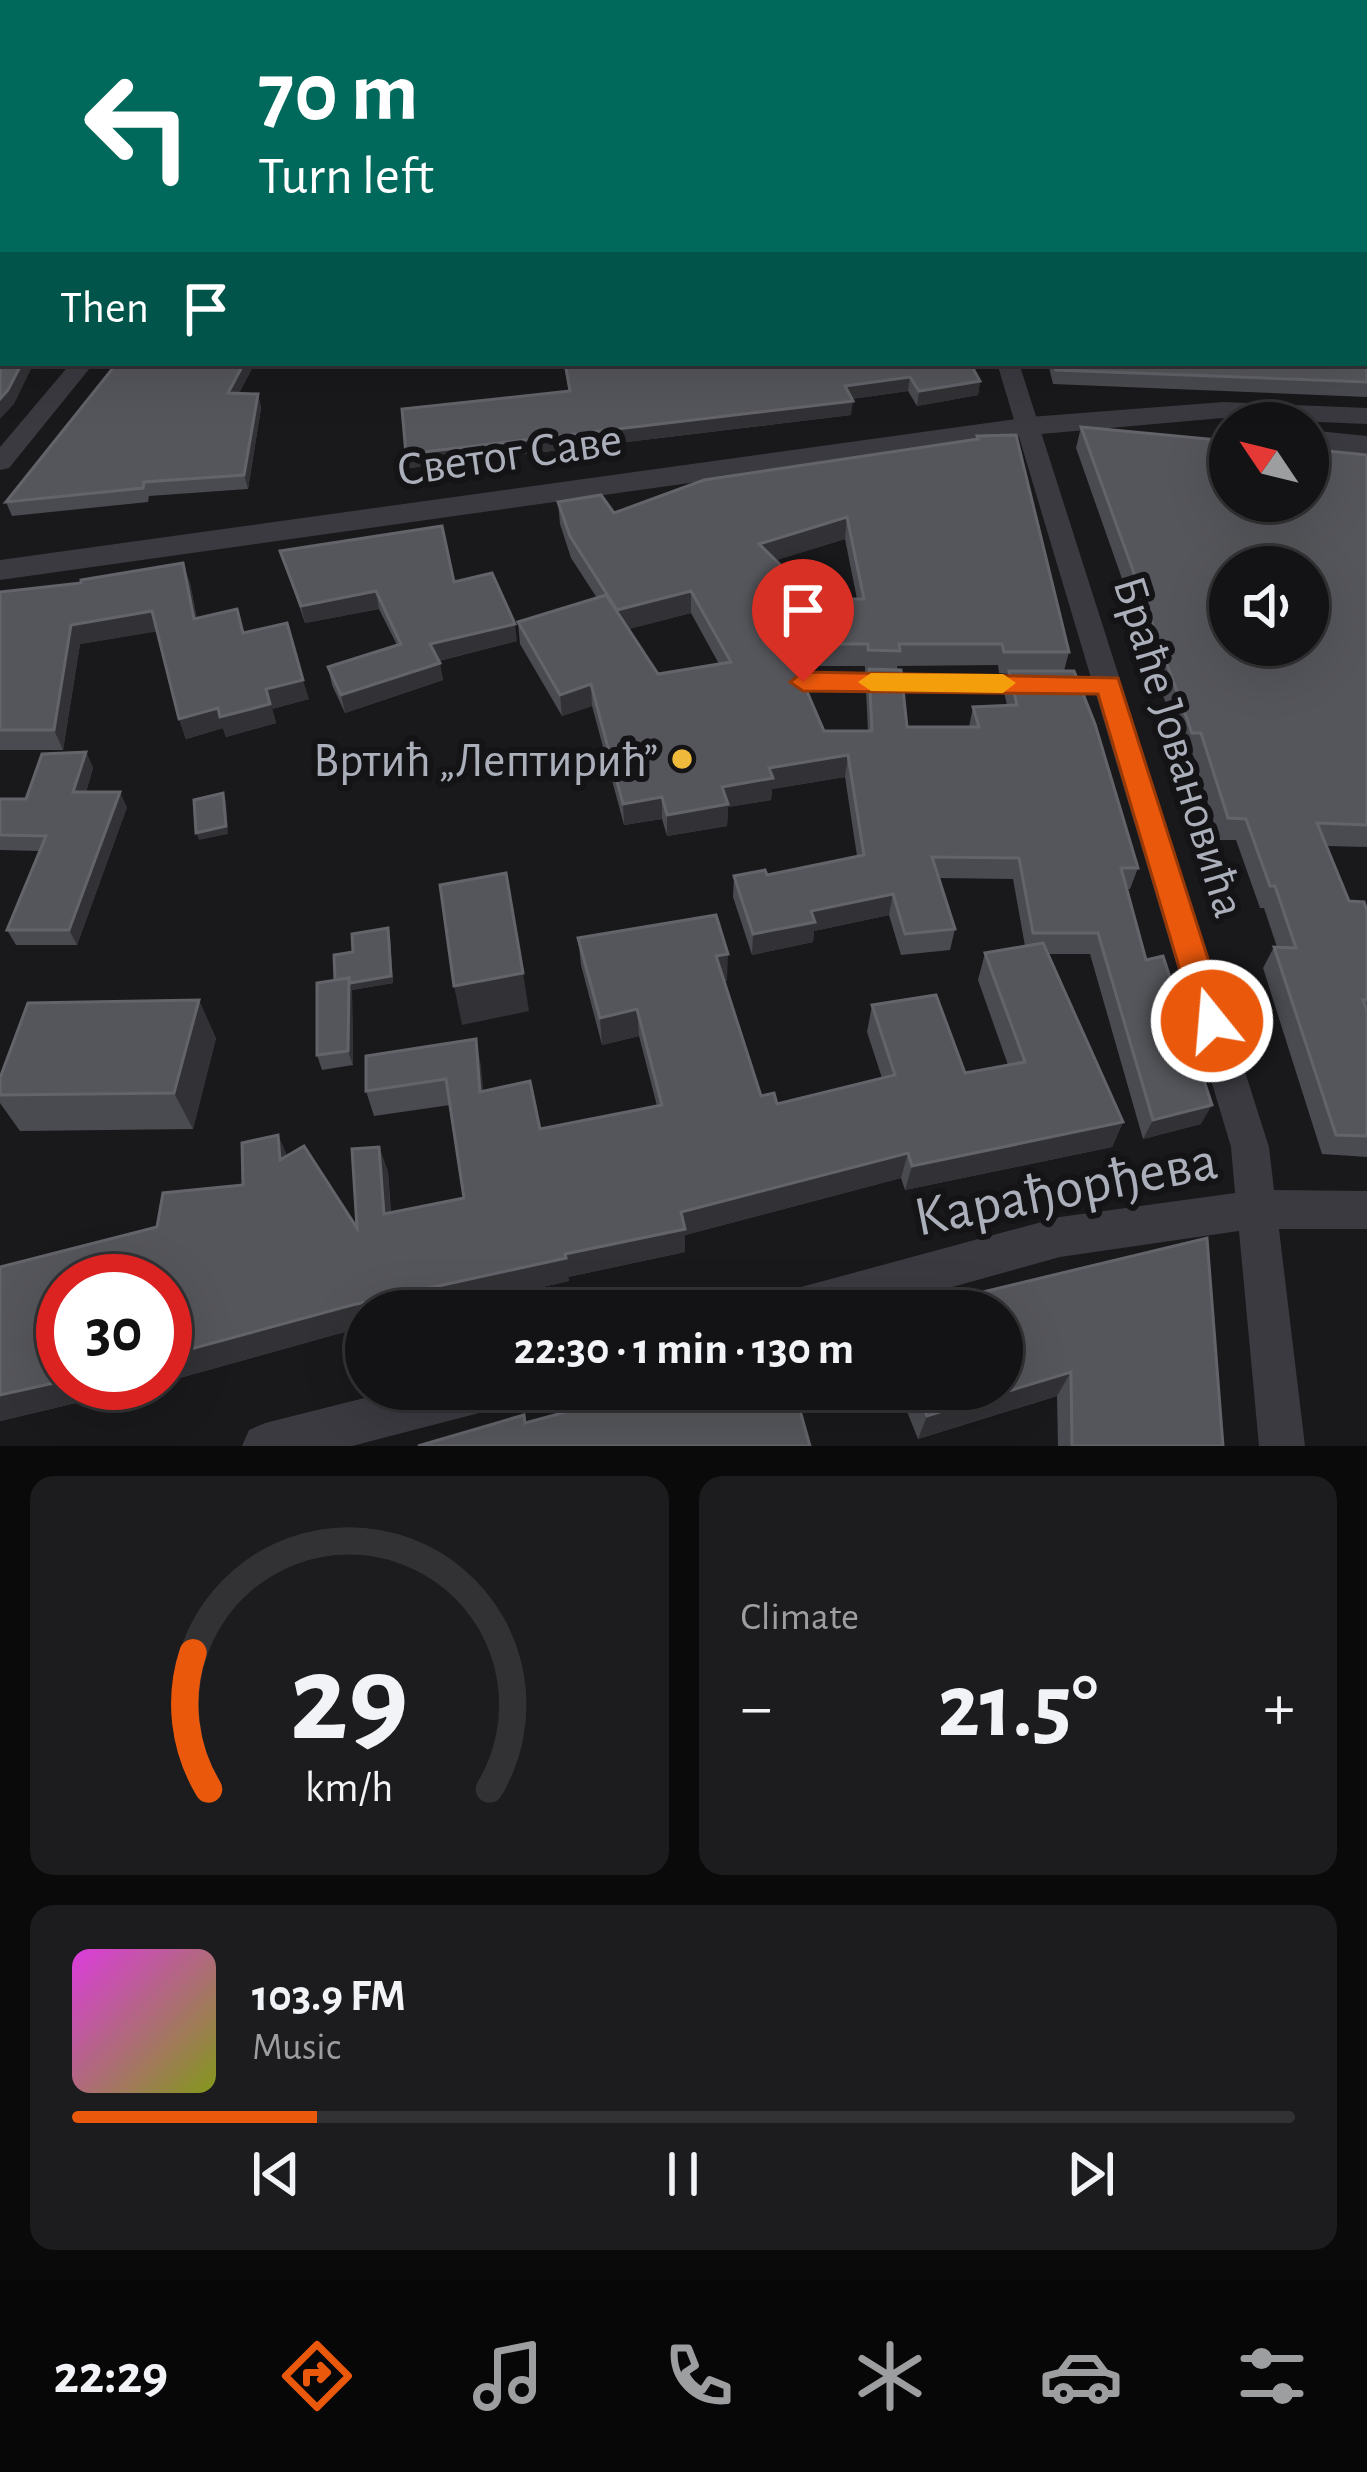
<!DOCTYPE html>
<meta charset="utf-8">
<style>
body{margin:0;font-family:"Alegreya Sans",sans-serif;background:#1c1b1d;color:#f1f3f6;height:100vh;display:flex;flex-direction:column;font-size:45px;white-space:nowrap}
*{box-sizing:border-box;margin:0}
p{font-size:39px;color:#9d9ea0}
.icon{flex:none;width:66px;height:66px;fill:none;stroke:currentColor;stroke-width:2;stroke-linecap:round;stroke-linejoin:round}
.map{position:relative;height:1446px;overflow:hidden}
.panel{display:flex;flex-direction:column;gap:30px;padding:30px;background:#0a0a0b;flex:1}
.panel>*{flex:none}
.guide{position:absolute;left:0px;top:0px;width:1368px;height:366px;box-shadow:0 12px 48px #0002,0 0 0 3px #323234;background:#00695c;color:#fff;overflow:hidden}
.needle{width:78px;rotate:305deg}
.tools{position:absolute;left:1209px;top:402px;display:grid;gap:24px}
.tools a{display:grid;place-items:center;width:120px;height:120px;border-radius:50%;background:#131214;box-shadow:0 12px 48px #0002,0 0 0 3px #323234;font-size:60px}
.speed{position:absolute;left:36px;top:1254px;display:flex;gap:24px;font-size:60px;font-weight:700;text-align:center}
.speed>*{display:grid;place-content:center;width:156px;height:156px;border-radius:50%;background:#131214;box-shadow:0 12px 48px #0002,0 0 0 3px #323234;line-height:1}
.speed .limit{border:18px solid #d22;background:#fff;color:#111}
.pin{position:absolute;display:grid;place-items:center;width:102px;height:102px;color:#fff;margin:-123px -51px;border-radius:50% 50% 50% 0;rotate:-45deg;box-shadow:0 0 12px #0007}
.pin .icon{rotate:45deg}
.me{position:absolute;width:132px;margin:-66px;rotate:343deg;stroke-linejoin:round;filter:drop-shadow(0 0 9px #0008)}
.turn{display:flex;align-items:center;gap:42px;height:252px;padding:0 60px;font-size:54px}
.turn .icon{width:156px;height:156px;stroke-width:2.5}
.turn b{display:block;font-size:84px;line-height:102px}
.then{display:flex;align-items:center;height:114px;padding:0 60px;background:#0003;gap:24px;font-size:45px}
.big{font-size:90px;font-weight:600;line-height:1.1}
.panel .card{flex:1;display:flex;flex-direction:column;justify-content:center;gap:18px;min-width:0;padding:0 42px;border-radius:24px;background:#1c1b1d}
.panel .dial{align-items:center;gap:0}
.dial svg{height:312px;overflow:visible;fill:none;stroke:#323234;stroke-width:7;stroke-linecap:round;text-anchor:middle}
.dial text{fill:#f1f3f6;stroke:none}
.song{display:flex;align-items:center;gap:36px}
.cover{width:144px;height:144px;border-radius:18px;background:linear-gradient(135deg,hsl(300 70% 55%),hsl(70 70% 35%))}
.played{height:12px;border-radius:6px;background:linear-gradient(90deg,#ea580c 20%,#323234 20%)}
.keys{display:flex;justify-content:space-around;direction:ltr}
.heat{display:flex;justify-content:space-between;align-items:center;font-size:66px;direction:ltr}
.panel .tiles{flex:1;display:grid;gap:30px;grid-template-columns:1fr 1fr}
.card:last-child{grid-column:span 2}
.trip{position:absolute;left:345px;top:1290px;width:678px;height:120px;border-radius:60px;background:#131214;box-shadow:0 12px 48px #0002,0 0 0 3px #323234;font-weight:600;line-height:120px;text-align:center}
.tab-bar{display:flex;height:192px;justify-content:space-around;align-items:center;background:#080708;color:#9d9ea0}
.tab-bar .icon{width:84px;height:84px}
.tab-bar .active{color:#ea580c}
.tab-bar b{font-size:54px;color:#f1f3f6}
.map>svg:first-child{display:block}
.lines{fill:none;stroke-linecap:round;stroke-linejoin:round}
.service{fill:#3a3a40;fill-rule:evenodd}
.minor{fill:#3a3a40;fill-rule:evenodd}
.tertiary{fill:#3a3a40;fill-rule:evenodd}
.wall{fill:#4a4b50;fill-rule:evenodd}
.shaded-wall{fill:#323236}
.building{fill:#55565b;stroke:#62646a;stroke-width:3;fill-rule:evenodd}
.route{fill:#ea580c;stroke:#983908;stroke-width:3}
.slow{fill:#f59e0b}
.poi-dot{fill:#efba3c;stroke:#141316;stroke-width:4.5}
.labels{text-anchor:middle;stroke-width:12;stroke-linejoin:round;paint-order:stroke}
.street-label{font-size:48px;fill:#abafba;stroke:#141316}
.poi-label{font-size:48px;fill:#abafba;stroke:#141316;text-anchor:end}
.near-street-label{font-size:57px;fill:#abafba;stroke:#141316}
</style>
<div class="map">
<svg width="1367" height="1446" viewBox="0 0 1367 1446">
<rect width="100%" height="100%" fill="#19181b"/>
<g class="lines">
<g class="service">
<rect x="0" y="23" width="3" height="5"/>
<polygon points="803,676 1022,679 1029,684 1022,689 803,686 796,681"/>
</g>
<g class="minor">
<polygon points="859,0 873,0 875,3 861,3"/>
<polygon points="1175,0 1189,0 1191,3 1177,3"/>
<rect x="1365" y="15" width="2" height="10"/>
<rect x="1365" y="305" width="2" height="16"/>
<polygon points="71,363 94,363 9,468 0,470 0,447"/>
<polygon points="997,363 1019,363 1269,1147 1274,1190 1367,1191 1367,1229 1279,1229 1305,1446 1259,1446 1239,1231 1060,1257 866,1311 769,1311 775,1296 790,1290 1060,1217 1235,1193 1231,1147"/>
<polygon points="400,1389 509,1389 503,1405 487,1411 352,1446 242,1446 249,1430 265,1423"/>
</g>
<g class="tertiary">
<polygon points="1223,402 1367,408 1367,424 1223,418 1030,435 0,580 0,560 1030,417"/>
<polygon points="1308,430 1367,436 1367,454 1308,448"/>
</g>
</g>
<g class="wall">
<polygon points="1240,0 1367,0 1367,10 1365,3 1242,3"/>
<polygon points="0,62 3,62 3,246 0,246 0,212 2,207 0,206 0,93 3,94 3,91 0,90"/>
<polygon points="1367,342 1367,397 1053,384 1048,363 1365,363"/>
<polygon points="117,363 255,363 239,393 258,394 261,408 248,489 149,496 148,502 12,516 6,502"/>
<polygon points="564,363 970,363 980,381 978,395 917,406 908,391 852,399 851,415 409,468 569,391"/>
<polygon points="1081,427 1367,455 1367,847 1327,846 1349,901 1367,911 1367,1157 1322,1154 1263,968 1274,947 1277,947 1264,908 1260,908 1236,840 1219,840 1193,755 1184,755 1076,448"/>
<path d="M977,436L1069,652L1064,671L1138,868L1130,889H1127L1146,960L1201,1124L1143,1139L1090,954H1048L1123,1122L1112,1147L905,1190L901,1178L685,1235V1252L568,1277L569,1281L435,1311H366V1326L165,1382L63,1383H160L0,1421V1267L157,1227L243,1185L278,1135L287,1156L357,1228L379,1147L388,1172L391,1213L464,1198L450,1105L374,1116L366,1091L476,1039L483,1092L540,1129L657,1106L639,1036L602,1045L581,965L578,938L727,981H724L761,1096L777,1104L882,1078L867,1032L872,1005L965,1073L1008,1065L978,980L985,953L1025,946L1013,879L939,878L955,929L950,950L901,955L889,915L814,931L813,942L752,955L733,897L734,876L767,875L857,856L845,777L772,789L771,800L728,807L727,826L667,836L662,819L624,825L592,706L562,716L520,644L518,622L597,598L571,558L560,524L558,502L614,513L976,440ZM845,539L857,599H815L776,560ZM691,613L719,664L658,674L628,629ZM998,665L999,673L1008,674L1004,692L1007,705L973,707L969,727H907L897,666ZM796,666H865V672H868L866,691L868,731H824Z"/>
<polygon points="280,551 454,582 517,641 439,661 443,680 345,713 332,685 328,667 397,645 379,609 305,623"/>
<polygon points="190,583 197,619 244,633 309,699 272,709 276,723 226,737 223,728 186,739 179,719 157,631 80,644 63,750 0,750 0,592"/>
<polygon points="86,752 93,768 86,792 127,807 77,945 16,945 7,930 40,851 0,850 0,799 26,799"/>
<polygon points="390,936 393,983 352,990 353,1065 322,1070 317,1055 335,980 353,952"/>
<polygon points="216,1038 193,1129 20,1131 0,1103 0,1078"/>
<polygon points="1207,1238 1223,1446 1058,1446 1057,1396 918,1439 898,1389 1002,1389"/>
</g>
<g class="shaded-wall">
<polygon points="22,363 34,363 14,404 0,419 0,399"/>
<polygon points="244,363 255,363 232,407 228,393"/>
<polygon points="910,377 908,391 844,400 845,386"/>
<polygon points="980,381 978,395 917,406 919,391"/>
<polygon points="258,394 261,408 248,489 244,475"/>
<polygon points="853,401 851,415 409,468 406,454"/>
<polygon points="847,517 845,539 758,566 759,544"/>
<polygon points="183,563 190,583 201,639 194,619"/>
<polygon points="376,591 379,609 305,623 301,606"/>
<polygon points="691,591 691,613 618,632 617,610"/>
<polygon points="152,611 160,631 80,644 63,750 54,730 71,625"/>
<polygon points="515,624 517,641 434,662 430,644"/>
<polygon points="440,663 443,680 345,713 341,695"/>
<polygon points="303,680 309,699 272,709 276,723 226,737 223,728 186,739 179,719 266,689"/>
<polygon points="591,684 592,706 562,716 560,695"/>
<polygon points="86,752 93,768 81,808 73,792"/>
<polygon points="848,755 845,777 772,789 771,800 728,807 727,826 667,836 667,815 722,787 769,768"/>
<polygon points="120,792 127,807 77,945 69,930"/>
<polygon points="223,793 226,801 228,834 199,840 196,833"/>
<polygon points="662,797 662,819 624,825 623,804"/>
<polygon points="893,894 889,915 814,931 813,942 752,955 753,934 811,911"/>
<polygon points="388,928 393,983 352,990 353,1065 348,1051 349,978"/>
<polygon points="728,954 727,981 715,983 716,956"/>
<polygon points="523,973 529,1011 462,1025 454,986"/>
<polygon points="199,1000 216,1038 193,1129 174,1093"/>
<polygon points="637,1009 639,1036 602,1045 600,1018"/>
<polygon points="476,1039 481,1066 486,1118 480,1092"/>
<polygon points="1212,1105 1201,1124 1143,1139 1153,1120"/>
<polygon points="1123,1122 1112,1147 905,1190 912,1166"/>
<polygon points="278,1135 289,1160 280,1160"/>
<polygon points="379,1147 388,1172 392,1238 384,1214"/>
<polygon points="908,1153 901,1178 685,1235 685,1252 568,1277 569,1281 435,1311 366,1311 366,1326 165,1382 165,1356 352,1305 565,1254 681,1212"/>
<polygon points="1071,1372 1057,1396 918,1439 927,1416"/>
<polygon points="63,1381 63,1383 160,1383 0,1421 0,1395"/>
</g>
<g class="building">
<polygon points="0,0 122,0 120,3 0,3"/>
<polygon points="237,0 345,0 343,3 236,3"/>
<polygon points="379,0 486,0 486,3 377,3"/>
<polygon points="736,0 833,0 834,3 736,3"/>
<polygon points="918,0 1155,0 1157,3 919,3"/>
<polygon points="1251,0 1367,0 1367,1 1365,2 1296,1 1297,3 1253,3"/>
<polygon points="0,62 3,62 3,81 0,80"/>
<polygon points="3,87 3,233 0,233 0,212 1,212 3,197 0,196 0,93 3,94"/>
<polygon points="1365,88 1367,90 1367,128 1365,124"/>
<polygon points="3,273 3,363 22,363 8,390 0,399 0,278"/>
<polygon points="1365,339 1367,342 1367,382 1056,370 1054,363 1365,363"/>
<polygon points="117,363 244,363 228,393 258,394 244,475 144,482 143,488 6,502"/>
<polygon points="565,363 970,363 980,381 919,391 910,377 845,386 853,401 406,454 402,409 570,391"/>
<path d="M1081,427L1230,441V501H1308V449L1367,455V825L1317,823L1349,901L1364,902L1367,911V1000H1363L1367,1011V1136L1336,1135L1274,947L1296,948L1275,886H1270L1246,819L1228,818L1201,733H1192ZM1230,567H1308V645H1230Z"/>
<path d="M1016,435L1069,652H1004L1002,644H899L900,651L868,650V644H789L793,659L824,731H872L869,669L901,670L907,727H979L973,707L1017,705L1009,671H1074L1095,724L1138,868H1121L1146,960L1163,956L1212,1105L1153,1120L1098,933H1033L1019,858L932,857L955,929L905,934L893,894L811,911L815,922L753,934L734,876L765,870L767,875L864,855L848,755L769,768L773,778L722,787L728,804L667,815L662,797L623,804L591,684L560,695L518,622L606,595L658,674L731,662L691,591L617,610L570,536L558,502L601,495L614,513L704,480L978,439L977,436ZM847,517L864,599H815L759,544Z"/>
<polygon points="442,526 454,582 492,573 515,624 430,644 440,663 341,695 328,667 401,644 376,591 301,606 280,551"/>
<polygon points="183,563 194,619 237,609 243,633 287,623 303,680 266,689 270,704 220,717 218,708 179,719 152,611 71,625 54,730 0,730 0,592 81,583 81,580"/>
<polygon points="86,752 73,792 120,792 69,930 7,930 46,836 0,835 0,799 26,799 42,754"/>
<polygon points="223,793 226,826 196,833 194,800"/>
<polygon points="506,873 523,973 454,986 440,885"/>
<polygon points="716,915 728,954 716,956 761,1096 774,1093 777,1104 895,1075 872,1005 936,995 965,1073 1025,1062 985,953 1043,943 1123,1122 912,1166 908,1153 681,1212 685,1229 565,1254 566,1258 352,1305 165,1356 165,1281 63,1281 63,1381 0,1395 0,1267 157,1227 163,1193 243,1185 242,1143 278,1135 280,1160 304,1146 357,1228 352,1149 379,1147 384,1214 464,1198 446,1079 366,1091 366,1056 476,1039 480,1092 530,1081 540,1129 662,1105 637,1009 600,1018 578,938"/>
<polygon points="388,928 391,976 350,983 349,978 335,980 334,955 353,952 352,934"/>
<polygon points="349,978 348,1051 317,1055 317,983"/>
<polygon points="199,1000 174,1093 0,1095 0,1078 28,1003"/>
<polygon points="1207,1238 1223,1446 1072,1446 1071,1372 927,1416 916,1389 1002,1389 1002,1311 904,1311"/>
<polygon points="652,1389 794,1389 810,1446 418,1446 524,1415 525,1423"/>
</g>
<polygon class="route" points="803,672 1118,678 1228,1021 1223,1031 1212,1036 1200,1031 1195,1021 1098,694 803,691 790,682"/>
<polygon class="slow" points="871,673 1003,674 1016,683 1003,693 871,691 858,682"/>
<circle class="poi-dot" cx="682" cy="759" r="12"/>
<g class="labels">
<g class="street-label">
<text transform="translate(509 453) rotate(-8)" y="17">Светог Саве</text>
<text transform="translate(1181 746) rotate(73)" y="17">Браће Јовановића</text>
</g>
<g class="poi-label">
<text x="658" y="776">Вртић „Лептирић”</text>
</g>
<g class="near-street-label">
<text transform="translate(1065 1187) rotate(-11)" y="20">Карађорђева</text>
</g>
</g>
</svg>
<div class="tools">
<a><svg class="needle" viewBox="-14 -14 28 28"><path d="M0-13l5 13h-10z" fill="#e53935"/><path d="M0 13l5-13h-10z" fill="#9d9ea0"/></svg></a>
<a><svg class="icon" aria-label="sound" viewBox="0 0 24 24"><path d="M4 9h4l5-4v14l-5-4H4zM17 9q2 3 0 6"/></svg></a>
</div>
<div class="speed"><div class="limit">30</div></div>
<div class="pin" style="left:803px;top:682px;background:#d93025"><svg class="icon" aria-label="arrive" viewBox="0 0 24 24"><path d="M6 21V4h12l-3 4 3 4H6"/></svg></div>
<svg class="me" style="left:1212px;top:1021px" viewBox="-20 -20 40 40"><circle r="17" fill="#ea580c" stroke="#fff" stroke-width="3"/><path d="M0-11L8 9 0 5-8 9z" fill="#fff"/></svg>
<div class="trip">22:30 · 1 min · 130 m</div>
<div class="guide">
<div class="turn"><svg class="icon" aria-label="left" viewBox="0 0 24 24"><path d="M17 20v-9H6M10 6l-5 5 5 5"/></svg><div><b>70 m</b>Turn left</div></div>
<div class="then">Then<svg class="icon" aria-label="arrive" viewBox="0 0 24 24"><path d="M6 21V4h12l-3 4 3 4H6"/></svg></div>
</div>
</div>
<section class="panel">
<div class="tiles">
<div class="card dial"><svg viewBox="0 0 100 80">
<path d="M14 69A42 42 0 1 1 86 69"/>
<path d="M14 69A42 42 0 0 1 10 34" stroke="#ea580c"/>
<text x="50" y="56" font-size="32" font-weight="700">29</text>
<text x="50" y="72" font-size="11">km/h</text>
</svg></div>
<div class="card"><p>Climate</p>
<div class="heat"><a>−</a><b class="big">21.5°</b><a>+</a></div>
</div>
<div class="card">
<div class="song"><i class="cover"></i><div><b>103.9 FM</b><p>Music</p></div></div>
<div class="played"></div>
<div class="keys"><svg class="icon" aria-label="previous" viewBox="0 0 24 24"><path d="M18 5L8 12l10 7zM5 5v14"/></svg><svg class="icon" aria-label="pause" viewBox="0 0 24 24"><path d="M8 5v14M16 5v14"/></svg><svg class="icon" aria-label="next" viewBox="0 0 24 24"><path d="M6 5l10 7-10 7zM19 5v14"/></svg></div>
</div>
</div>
</section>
<nav class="tab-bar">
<b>22:29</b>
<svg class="icon active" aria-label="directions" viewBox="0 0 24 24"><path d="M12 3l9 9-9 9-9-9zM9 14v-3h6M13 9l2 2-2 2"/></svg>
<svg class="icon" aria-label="music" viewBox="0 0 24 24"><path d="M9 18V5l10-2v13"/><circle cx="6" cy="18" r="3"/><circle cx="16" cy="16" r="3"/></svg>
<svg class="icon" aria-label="phone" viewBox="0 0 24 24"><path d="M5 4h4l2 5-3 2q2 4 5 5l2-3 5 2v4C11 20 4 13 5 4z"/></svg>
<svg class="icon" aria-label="climate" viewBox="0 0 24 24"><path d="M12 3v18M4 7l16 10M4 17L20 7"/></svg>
<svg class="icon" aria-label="car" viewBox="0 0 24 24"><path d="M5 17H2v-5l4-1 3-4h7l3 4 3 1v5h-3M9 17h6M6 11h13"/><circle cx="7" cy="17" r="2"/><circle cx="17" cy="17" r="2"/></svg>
<svg class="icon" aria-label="filters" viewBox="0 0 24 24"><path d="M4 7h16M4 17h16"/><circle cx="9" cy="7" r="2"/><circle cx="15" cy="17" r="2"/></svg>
</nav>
